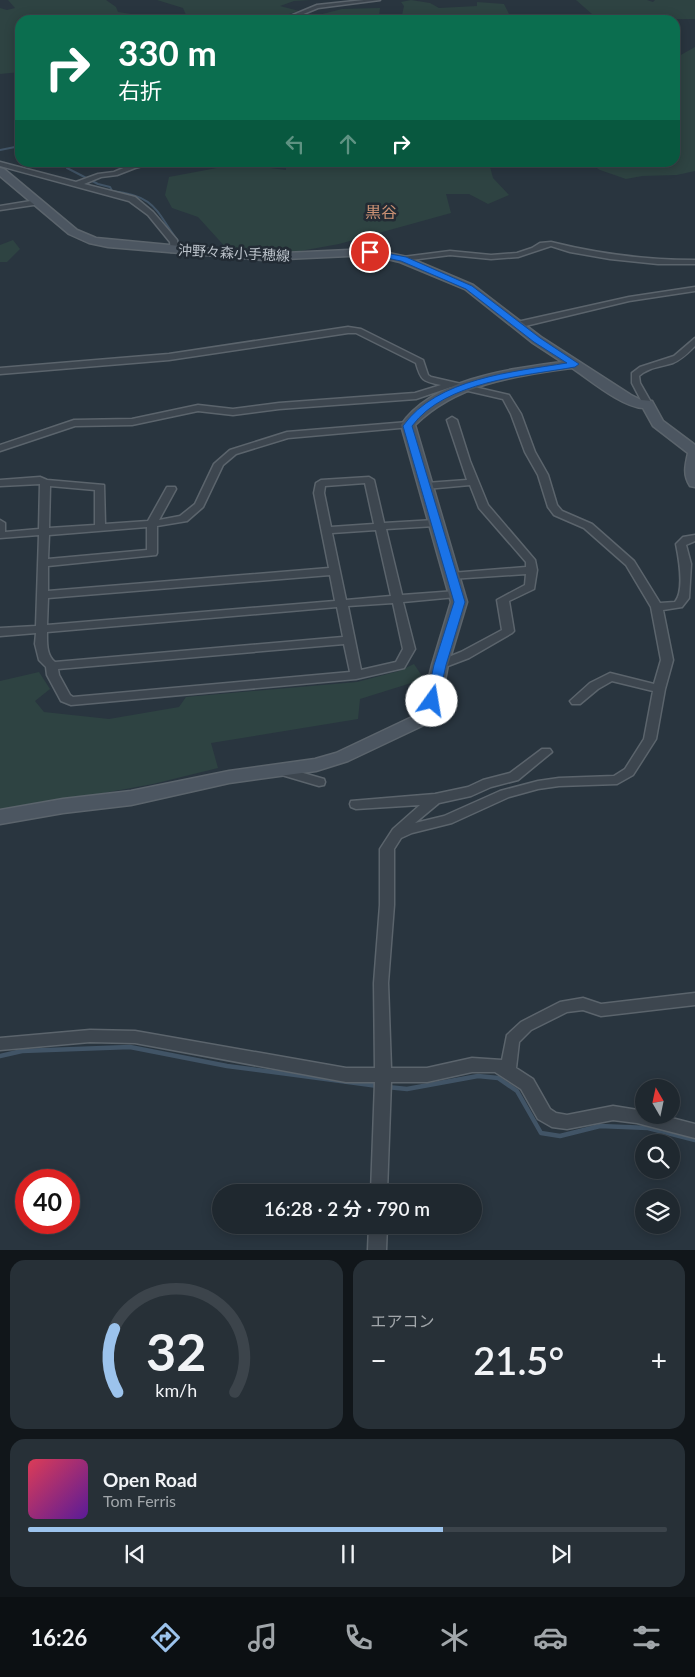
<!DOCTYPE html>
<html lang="ja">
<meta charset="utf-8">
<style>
body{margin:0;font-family:Lato,"Noto Sans JP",sans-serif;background:#273037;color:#f1f3f6;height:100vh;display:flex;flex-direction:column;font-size:19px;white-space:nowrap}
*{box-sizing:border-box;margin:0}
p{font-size:16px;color:#a1a6aa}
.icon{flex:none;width:28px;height:28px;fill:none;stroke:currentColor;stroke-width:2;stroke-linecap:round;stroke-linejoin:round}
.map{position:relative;height:1250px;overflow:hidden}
.details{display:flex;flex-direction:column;gap:10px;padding:10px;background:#11161a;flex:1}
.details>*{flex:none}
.top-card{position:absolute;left:15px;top:15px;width:665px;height:152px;border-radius:15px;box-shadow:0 2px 12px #0003,0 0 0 1px #3c444b;background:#0b6e4f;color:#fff;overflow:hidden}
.needle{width:32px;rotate:351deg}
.fabs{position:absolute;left:635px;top:1079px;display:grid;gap:10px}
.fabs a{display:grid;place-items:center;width:45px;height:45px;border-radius:50%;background:#1f282f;box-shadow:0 2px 12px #0003,0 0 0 1px #3c444b;font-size:25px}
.speed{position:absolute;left:15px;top:1169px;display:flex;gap:10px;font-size:25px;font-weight:700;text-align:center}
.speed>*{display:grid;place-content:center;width:65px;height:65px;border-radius:50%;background:#1f282f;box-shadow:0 2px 12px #0003,0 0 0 1px #3c444b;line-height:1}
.speed .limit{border:8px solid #d22;background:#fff;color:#111}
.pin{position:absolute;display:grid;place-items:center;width:42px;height:42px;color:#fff;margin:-21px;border:2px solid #fff;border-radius:50%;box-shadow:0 1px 5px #0007}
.me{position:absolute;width:55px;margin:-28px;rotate:13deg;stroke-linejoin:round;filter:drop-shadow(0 0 4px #0008)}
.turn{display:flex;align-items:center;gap:18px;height:105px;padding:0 20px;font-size:22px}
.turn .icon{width:65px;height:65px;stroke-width:2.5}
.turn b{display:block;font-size:35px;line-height:42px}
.lanes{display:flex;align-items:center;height:48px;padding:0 20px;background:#0003;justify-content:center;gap:25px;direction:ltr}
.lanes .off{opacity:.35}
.big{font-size:38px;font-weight:600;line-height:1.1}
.details .card{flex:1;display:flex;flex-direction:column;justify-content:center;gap:8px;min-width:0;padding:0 18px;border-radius:15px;background:#273037}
.details .dial{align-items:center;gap:0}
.dial svg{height:130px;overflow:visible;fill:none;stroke:#3c444b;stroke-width:7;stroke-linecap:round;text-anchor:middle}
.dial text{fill:#f1f3f6;stroke:none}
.song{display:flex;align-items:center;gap:15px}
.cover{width:60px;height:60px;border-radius:8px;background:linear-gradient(135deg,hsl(350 70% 55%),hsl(270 70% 35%))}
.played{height:5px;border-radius:2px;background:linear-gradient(90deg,#9cc3ec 65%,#3c444b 65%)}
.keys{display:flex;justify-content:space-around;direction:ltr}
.heat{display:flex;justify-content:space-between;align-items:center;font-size:28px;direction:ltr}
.details .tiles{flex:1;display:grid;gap:10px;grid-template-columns:1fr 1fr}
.card:last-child{grid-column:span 2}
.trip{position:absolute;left:212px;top:1184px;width:270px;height:50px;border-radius:25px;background:#1f282f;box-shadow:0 2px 12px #0003,0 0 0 1px #3c444b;font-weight:600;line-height:50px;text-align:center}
.tabs{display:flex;height:80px;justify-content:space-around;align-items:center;background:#0c1013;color:#a1a6aa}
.tabs .icon{width:35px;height:35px}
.tabs .on{color:#9cc3ec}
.tabs b{font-size:22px;color:#f1f3f6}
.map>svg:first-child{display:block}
.green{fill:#2e4342}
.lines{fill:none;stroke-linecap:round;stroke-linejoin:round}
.stream-far1{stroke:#415466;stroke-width:2}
.stream{stroke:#415466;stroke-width:4.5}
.street-casing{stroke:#5b646c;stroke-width:3}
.secondary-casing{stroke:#5b646c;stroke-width:3}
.street{fill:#3d464f;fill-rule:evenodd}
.secondary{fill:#4c5661;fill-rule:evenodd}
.route{fill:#1a73e8;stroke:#114b97}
.labels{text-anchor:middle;stroke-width:5;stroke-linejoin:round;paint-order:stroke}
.far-street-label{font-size:14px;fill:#bac1c9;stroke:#222b34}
.far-quarter-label{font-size:16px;fill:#ca9174;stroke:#222b34}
</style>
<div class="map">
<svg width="695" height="1250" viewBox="0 0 695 1250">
<rect width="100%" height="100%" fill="#29353f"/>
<g class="green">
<polygon points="8,0 106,0 116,7 118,12 145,16 137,20 20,20 20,72 0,74 0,8 7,10 15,8"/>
<polygon points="157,0 311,0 294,1 280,6 299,11 279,17 276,20 185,20 186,15 183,8"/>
<polygon points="411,0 430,3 439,8 477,6 477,2 504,4 512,20 406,20 402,15 404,6 401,2"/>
<polygon points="576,0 647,0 653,2 655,0 695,0 695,19 560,20 562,16 592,14"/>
<polygon points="380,8 379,16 341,20 299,20 342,9"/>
<polygon points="695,47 695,171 677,175 642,176 626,179 600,170 589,163 675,162 675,56 679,56"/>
<polygon points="286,162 495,163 489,163 493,178 509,195 488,204 469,194 446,194 451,213 339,244 278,255 228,250 198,217 172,208 165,195 169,177 238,164 286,170"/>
<polygon points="13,240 20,249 7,262 0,262 0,245"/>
<polygon points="414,664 424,679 360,699 358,719 211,743 218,768 153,784 0,812 0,681 39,672 50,689 35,701 44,712 109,719 179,707 186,697 357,682 399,671"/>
</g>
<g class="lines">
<g class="stream-far1">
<polyline points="0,150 20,146"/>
<path d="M66,162L67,168L98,184L110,187L112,191C156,196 155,210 178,241"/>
</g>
<g class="stream">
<polyline points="0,1056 22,1051 130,1047 227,1066 378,1086"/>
<polyline points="387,1087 407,1089 478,1076 498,1078 517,1091 541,1133 560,1136 600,1126 648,1128 695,1140"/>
</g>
<g class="street-casing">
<g id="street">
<polygon points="364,0 380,0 318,8 289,20 281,20 317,5"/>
<polygon points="0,162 76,182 98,174 114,172 133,164 157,162 135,168 117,175 101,177 84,184 135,197 153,212 177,240 178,250 171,252 170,242 148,215 129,201 0,166"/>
<polygon points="37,200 41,202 40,204 0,210 0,206"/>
<path d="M551,242C599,254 646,260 695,260V264H658L610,259L570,252L551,246L518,257L491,259L450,255L403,261L399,259L403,257L450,251L491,255L517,253L532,248L540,243Z"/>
<polygon points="695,287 695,291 629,301 517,328 513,325 517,322 629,297"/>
<path d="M348,327L361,329L423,360L428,375L431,377L509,395L521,414L535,452L548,475L557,505L562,511L592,524L634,561L660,603L675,602C685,590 679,559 676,544L683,537L695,535V541L686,545L691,564L689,598L682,607L663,610L673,660L665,689L656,739L633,775L617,784L559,786L538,789L509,797L452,823L412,833L401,838L394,849V905L388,983L391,1068H427L472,1058L502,1060L507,1035L521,1022L560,1002L583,998L601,1004L695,993V1005L601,1016L583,1010L567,1012L531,1030L519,1042L516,1068L533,1079L550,1109L556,1113L567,1115L613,1106L644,1111V1115H660L695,1124V1138L637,1123L613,1120L567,1129L552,1127L538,1119L521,1089L495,1072H472L427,1082H391L387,1192H371L375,1082H346L135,1043L90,1042L0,1050V1038L90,1030L135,1031L346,1068H375L374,983L380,905V849L393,829L420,805L356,809L351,807L350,804L351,801L435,794L468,787L483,780L510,773L542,749H550L552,752L518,780L491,787L471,796L439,803L415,823L444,816L500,791L538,781L559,778L614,776L625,769L644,739L653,691L612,681L598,689L580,704H572L570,701L590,683L610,673L654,684L661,660L651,607L626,565L584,528L554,515L548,507L538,475L525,452L511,414L503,399L451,387L416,399L279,409L233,415L198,411L132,425L75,426L0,451V445L74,420L132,419L198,405L233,409L279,403L415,393L441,385C423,381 421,381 416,363L356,333H348L169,360L0,374V368L169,354Z"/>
<path d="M695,338V346C688,353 682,359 673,363C661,367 649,367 639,376L640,383L652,404L650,406H644L632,383V373L640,367L674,356Z"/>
<polygon points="452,417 457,420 470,461 488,505 535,560 537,570 534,589 509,601 514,631 512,633 469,658 440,669 436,668 434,665 436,662 461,652 502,630 497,600 525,585 526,574 451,579 446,576 451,573 526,567 526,562 479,508 470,485 426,489 421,486 426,483 467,480 447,420"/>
<path d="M408,422L413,425L411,427L288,438L236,454L223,465L203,507L187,521L157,526V553L156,555L48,566V591L329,568L314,493L316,483L321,480L369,477L374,480L384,523L435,520L440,523L435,526L386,529L402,595L456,591L461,594L456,597L403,602L415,649L404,668L356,679L71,705L61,701L47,675L46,667L39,660L35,644L36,633L0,636V628L36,626L39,535L0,538V520L5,523V532L39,529L40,484L0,486V480L40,477L47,480L104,485L105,524L148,521L167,487H175L176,489L159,520L180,516L195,504L214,464L230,450L287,432ZM365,483L374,524L331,527L324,493L325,486ZM50,486L95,490V525L49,528ZM147,527V550L48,559L49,535ZM376,530L391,596L346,600L332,533ZM330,575L335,601L47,625L48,598ZM393,603L403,649L396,662L361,670L348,606ZM337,607L343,637L55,662C46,655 47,642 47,632ZM344,644L350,672L73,697L70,695L59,675L58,669Z"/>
<polygon points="279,766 324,779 325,782 324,785 319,786 275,773 273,770 275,767"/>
<polygon points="369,1225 387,1225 386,1250 368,1250"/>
</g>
</g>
<g class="secondary-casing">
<path id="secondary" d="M0,168L4,169L77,230L96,238L264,254L370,249L407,257L473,285L541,337L631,395L641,400L652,401L663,421L695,445V487L690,486C683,475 685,466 688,453L653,426L643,408C622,407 590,380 572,368C515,376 458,383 415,425L467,602L448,665L441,701L434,716L424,725L348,761L316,771L229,783L131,805L63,813L0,824V810L63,799L131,791L229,771L315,759L336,753L412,717L420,709L423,701L432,665L451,602L401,425C433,378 511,369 562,362L533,343L465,289L400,262L370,255L264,260L108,247L89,243L69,234L0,176Z"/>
</g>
<use href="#street" class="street"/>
<use href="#secondary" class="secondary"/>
</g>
<path class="route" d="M370,250L406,257L472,286L540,338L579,364L575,367C524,376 445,381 412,426L465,602L446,665L438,701L432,705L426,701L434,665L454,602L403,426C437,378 513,372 567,363L534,342L466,289L401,261L367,254V251Z"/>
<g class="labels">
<g class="far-street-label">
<text transform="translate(234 253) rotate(3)" y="5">沖野々森小手穂線</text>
</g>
<g class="far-quarter-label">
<text x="381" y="218">黒谷</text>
</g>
</g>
</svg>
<div class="fabs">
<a><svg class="needle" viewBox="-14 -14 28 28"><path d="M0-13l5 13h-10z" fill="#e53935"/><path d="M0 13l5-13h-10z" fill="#a1a6aa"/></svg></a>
<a><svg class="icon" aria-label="search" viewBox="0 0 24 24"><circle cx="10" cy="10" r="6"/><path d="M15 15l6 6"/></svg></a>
<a><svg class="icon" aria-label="layers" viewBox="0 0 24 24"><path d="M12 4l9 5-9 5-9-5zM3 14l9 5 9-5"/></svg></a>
</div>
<div class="speed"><div class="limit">40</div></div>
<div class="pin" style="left:370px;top:252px;background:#d93025"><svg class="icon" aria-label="arrive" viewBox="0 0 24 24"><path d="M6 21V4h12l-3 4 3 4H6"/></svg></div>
<svg class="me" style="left:432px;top:701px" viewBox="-20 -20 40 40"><circle r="19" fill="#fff"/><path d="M0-13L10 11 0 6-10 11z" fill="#1a73e8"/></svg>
<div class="trip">16:28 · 2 分 · 790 m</div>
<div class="top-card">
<div class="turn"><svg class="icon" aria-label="right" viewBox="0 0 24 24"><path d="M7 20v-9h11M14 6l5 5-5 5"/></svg><div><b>330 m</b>右折</div></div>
<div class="lanes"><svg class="icon off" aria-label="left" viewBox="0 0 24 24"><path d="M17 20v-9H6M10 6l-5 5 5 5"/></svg><svg class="icon off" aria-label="ahead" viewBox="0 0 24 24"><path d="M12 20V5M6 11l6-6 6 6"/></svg><svg class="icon" aria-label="right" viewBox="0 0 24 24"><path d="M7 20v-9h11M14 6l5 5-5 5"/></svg></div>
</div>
</div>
<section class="details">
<div class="tiles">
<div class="card dial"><svg viewBox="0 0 100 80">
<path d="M14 69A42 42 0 1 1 86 69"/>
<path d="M14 69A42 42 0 0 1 12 30" stroke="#9cc3ec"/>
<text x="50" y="56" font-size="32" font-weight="700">32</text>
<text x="50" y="72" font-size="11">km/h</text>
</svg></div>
<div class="card"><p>エアコン</p>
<div class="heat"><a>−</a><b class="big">21.5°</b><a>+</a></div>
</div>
<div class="card">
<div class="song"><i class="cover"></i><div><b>Open Road</b><p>Tom Ferris</p></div></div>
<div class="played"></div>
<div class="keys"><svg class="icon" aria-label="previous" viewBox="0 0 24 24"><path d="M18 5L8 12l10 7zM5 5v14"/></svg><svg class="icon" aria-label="pause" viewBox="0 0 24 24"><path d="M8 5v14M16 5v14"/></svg><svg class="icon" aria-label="next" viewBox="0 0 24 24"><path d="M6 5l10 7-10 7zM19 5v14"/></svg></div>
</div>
</div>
</section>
<nav class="tabs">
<b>16:26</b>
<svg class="icon on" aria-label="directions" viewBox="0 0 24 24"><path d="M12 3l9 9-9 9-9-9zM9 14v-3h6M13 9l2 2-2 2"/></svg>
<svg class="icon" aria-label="music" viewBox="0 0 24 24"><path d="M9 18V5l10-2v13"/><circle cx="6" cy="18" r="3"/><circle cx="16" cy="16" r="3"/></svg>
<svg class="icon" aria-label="phone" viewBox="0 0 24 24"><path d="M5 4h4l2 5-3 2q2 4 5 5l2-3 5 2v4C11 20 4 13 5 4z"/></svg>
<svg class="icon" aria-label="climate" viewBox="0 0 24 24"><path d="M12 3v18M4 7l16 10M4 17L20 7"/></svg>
<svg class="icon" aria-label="car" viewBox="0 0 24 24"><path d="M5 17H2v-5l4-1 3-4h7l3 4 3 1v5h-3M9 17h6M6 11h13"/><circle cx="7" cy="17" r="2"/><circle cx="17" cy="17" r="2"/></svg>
<svg class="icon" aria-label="filters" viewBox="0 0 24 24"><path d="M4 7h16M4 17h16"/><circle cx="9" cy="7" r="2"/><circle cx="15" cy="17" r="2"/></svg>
</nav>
